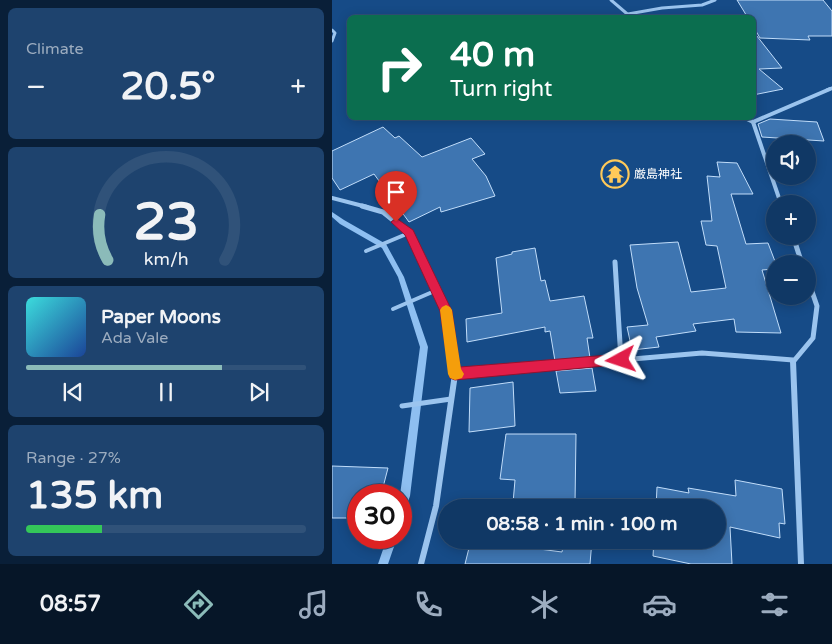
<!DOCTYPE html>
<meta charset="utf-8">
<style>
body{margin:0;font-family:"Varela Round","Noto Sans JP",sans-serif;background:#1e436e;color:#f1f3f6;height:100vh;display:flex;flex-direction:column;font-size:19px;white-space:nowrap}
*{box-sizing:border-box;margin:0}
p{font-size:16px;color:#9cacbf}
.icon{flex:none;width:28px;height:28px;fill:none;stroke:currentColor;stroke-width:2;stroke-linecap:round;stroke-linejoin:round}
.map{position:relative;flex:1;overflow:hidden}
.details{display:flex;flex-direction:column;gap:8px;padding:8px;background:#091f38;width:332px}
.details>*{flex:none}
.guide{position:absolute;left:15px;top:15px;width:409px;height:105px;border-radius:8px;box-shadow:0 2px 12px #0003,0 0 0 1px #305279;background:#0b6e4f;color:#fff;overflow:hidden}
.buttons{position:absolute;left:434px;top:135px;display:grid;gap:10px}
.buttons a{display:grid;place-items:center;width:50px;height:50px;border-radius:50%;background:#103865;box-shadow:0 2px 12px #0003,0 0 0 1px #305279;font-size:25px}
.speed{position:absolute;left:15px;top:484px;display:flex;gap:10px;font-size:25px;font-weight:700;text-align:center}
.speed>*{display:grid;place-content:center;width:65px;height:65px;border-radius:50%;background:#103865;box-shadow:0 2px 12px #0003,0 0 0 1px #305279;line-height:1}
.speed .limit{border:8px solid #d22;background:#fff;color:#111}
.pin{position:absolute;display:grid;place-items:center;width:42px;height:42px;color:#fff;margin:-51px -21px;border-radius:50% 50% 50% 0;rotate:-45deg;box-shadow:0 0 5px #0007}
.pin .icon{rotate:45deg}
.me{position:absolute;width:55px;margin:-28px;rotate:265deg;stroke-linejoin:round;filter:drop-shadow(0 0 4px #0008)}
.turn{display:flex;align-items:center;gap:18px;height:105px;padding:0 20px;font-size:22px}
.turn .icon{width:65px;height:65px;stroke-width:2.5}
.turn b{display:block;font-size:35px;line-height:42px}
.big{font-size:38px;font-weight:800;line-height:1.1}
.details .card{flex:1;display:flex;flex-direction:column;justify-content:center;gap:8px;min-width:0;padding:0 18px;border-radius:8px;background:#1e436e}
.details .dial{align-items:center;gap:0}
.dial svg{height:130px;overflow:visible;fill:none;stroke:#305279;stroke-width:7;stroke-linecap:round;text-anchor:middle}
.dial text{fill:#f1f3f6;stroke:none}
.song{display:flex;align-items:center;gap:15px}
.cover{width:60px;height:60px;border-radius:8px;background:linear-gradient(135deg,hsl(180 70% 55%),hsl(220 70% 35%))}
.played{height:5px;border-radius:2px;background:linear-gradient(90deg,#8bbbb9 70%,#305279 70%)}
.keys{display:flex;justify-content:space-around;direction:ltr}
.heat{display:flex;justify-content:space-between;align-items:center;font-size:28px;direction:ltr}
.charge{height:8px;border-radius:4px;background:linear-gradient(90deg,#34c759 27%,#305279 0)}
.trip{position:absolute;left:106px;top:499px;width:288px;height:50px;border-radius:25px;background:#103865;box-shadow:0 2px 12px #0003,0 0 0 1px #305279;font-weight:800;line-height:50px;text-align:center}
.dock{display:flex;height:80px;justify-content:space-around;align-items:center;background:#061628;color:#9cacbf}
.dock .icon{width:35px;height:35px}
.dock .active{color:#8bbbb9}
.dock b{font-size:22px;color:#f1f3f6}
main{display:flex;flex:1;min-height:0}
.map>svg:first-child{display:block}
.lines{fill:none;stroke-linecap:round;stroke-linejoin:round}
.stream{fill:#8ebff1;fill-rule:evenodd}
.building{fill:#3e75b1;stroke:#c1ddfa}
.lane-far1{stroke:#9bc4ee;stroke-width:4}
.lane{stroke:#9bc4ee;stroke-width:5}
.street-far3{stroke:#9bc4ee;stroke-width:3}
.street-far2{stroke:#9bc4ee;stroke-width:4}
.street-far1{stroke:#9bc4ee;stroke-width:5}
.street{stroke:#9bc4ee;stroke-width:6}
.route{fill:#e11d48;stroke:#92132f}
.slow{fill:#f59e0b}
.labels{text-anchor:middle;stroke-width:4;stroke-linejoin:round;paint-order:stroke}
.poi-label{font-size:12px;fill:#fff;stroke:#164b87;text-anchor:start}
</style>
<main>
<section class="details">
<div class="card"><p>Climate</p>
<div class="heat"><a>−</a><b class="big">20.5°</b><a>+</a></div>
</div>
<div class="card dial"><svg viewBox="0 0 100 80">
<path d="M14 69A42 42 0 1 1 86 69"/>
<path d="M14 69A42 42 0 0 1 9 41" stroke="#8bbbb9"/>
<text x="50" y="56" font-size="32" font-weight="700">23</text>
<text x="50" y="72" font-size="11">km/h</text>
</svg></div>
<div class="card">
<div class="song"><i class="cover"></i><div><b>Paper Moons</b><p>Ada Vale</p></div></div>
<div class="played"></div>
<div class="keys"><svg class="icon" aria-label="previous" viewBox="0 0 24 24"><path d="M18 5L8 12l10 7zM5 5v14"/></svg><svg class="icon" aria-label="pause" viewBox="0 0 24 24"><path d="M8 5v14M16 5v14"/></svg><svg class="icon" aria-label="next" viewBox="0 0 24 24"><path d="M6 5l10 7-10 7zM19 5v14"/></svg></div>
</div>
<div class="card"><p>Range · 27%</p><b class="big">135 km</b><div class="charge"></div></div>
</section>
<div class="map">
<svg width="500" height="564" viewBox="0 0 500 564">
<rect width="100%" height="100%" fill="#164b87"/>
<g class="lines">
<g class="stream">
<polygon points="0,212 12,220 54,244 72,277 96,347 78,496 72,513 69,515 68,495 88,347 66,277 50,248 8,224 0,217"/>
<polygon points="55,538 65,538 56,564 46,564"/>
</g>
</g>
<g class="building">
<polygon points="405,0 491,0 500,11 500,36 476,36 478,40 428,38 421,26 421,18 416,18"/>
<polygon points="421,31 450,68 427,69 451,89 421,95"/>
<polygon points="438,119 485,122 492,141 430,137 426,124"/>
<polygon points="51,127 63,138 67,136 90,157 139,138 153,154 140,159 154,176 163,196 109,212 108,207 77,222 42,174 8,190 0,178 0,151"/>
<polygon points="385,162 405,163 421,194 399,194 414,244 436,243 444,264 442,264 442,269 430,270 449,333 404,332 402,319 361,324 364,331 324,337 327,347 300,350 295,327 316,325 305,288 298,245 346,242 359,292 394,288 385,246 374,245 369,221 380,221 375,176 388,177"/>
<polygon points="203,248 209,281 213,280 218,301 252,296 261,338 255,338 258,358 223,361 218,331 213,332 213,327 135,342 134,319 170,313 164,258 180,254 180,252"/>
<polygon points="260,368 264,391 228,393 224,371"/>
<polygon points="181,382 183,426 137,432 138,388"/>
<polygon points="174,434 244,434 243,503 181,503 183,480 168,479"/>
<polygon points="0,466 56,468 49,495 26,495 26,518 0,518"/>
<polygon points="403,480 450,489 453,524 447,523 448,538 398,527 400,564 359,564 321,556 322,540 385,540 385,508 324,508 325,487 357,493 356,488 404,496"/>
<polygon points="139,540 230,552 232,540 260,540 258,564 133,564"/>
</g>
<g class="lines">
<g class="lane-far1">
<polyline points="34,251 77,233"/>
<polyline points="61,309 105,290"/>
</g>
<polyline class="lane" points="70,406 119,399"/>
<g class="street-far3">
<polyline points="279,0 300,18"/>
<polyline points="296,14 330,8 370,5 383,0"/>
<polyline points="0,30 3,33 0,41"/>
<polyline points="495,90 500,88"/>
</g>
<g class="street-far2">
<polyline points="413,118 421,122 449,204"/>
<polyline points="421,122 498,89"/>
<polyline points="0,198 35,207"/>
</g>
<g class="street-far1">
<polyline points="30,206 51,212 77,233 114,311 121,362"/>
<polyline points="461,236 470,264"/>
<polyline points="283,262 289,360"/>
<polyline points="266,362 370,353 461,360"/>
<polyline points="461,362 481,338 485,306 475,277"/>
</g>
<g class="street">
<polyline points="461,361 469,564"/>
<polyline points="123,374 281,361"/>
<polyline points="89,564 104,506 123,374 121,361"/>
</g>
</g>
<polygon class="route" points="64,218 81,230 120,311 128,367 289,354 294,356 295,360 294,364 123,380 118,378 108,311 73,235 59,222"/>
<polygon class="slow" points="114,305 118,307 120,310 129,369 132,374 130,378 123,380 118,378 116,374 108,310 110,307"/>
<defs>
<g id="temple-ring" transform="scale(1.4375)"><circle r="9.5" fill="#164b87" stroke="#ffc959" stroke-width="1.5"/><path d="M0-6L5-2H3V0L6.5 2.5H4V6H1.5V3h-3V6H-4V2.5H-6.5L-3 0V-2H-5Z" fill="#ffc959"/></g>
</defs>
<g fill-rule="evenodd">
<use href="#temple-ring" x="283" y="174"/>
</g>
<g class="labels">
<g class="poi-label">
<text x="302" y="178">厳島神社</text>
</g>
</g>
</svg>
<div class="buttons">
<a><svg class="icon" aria-label="sound" viewBox="0 0 24 24"><path d="M4 9h4l5-4v14l-5-4H4zM17 9q2 3 0 6"/></svg></a>
<a>+</a>
<a>−</a>
</div>
<div class="speed"><div class="limit">30</div></div>
<div class="pin" style="left:64px;top:222px;background:#d93025"><svg class="icon" aria-label="arrive" viewBox="0 0 24 24"><path d="M6 21V4h12l-3 4 3 4H6"/></svg></div>
<svg class="me" style="left:289px;top:360px" viewBox="-20 -20 40 40"><path d="M0-17L14 15 0 8-14 15z" fill="#e11d48" stroke="#fff" stroke-width="4"/></svg>
<div class="trip">08:58 · 1 min · 100 m</div>
<div class="guide">
<div class="turn"><svg class="icon" aria-label="right" viewBox="0 0 24 24"><path d="M7 20v-9h11M14 6l5 5-5 5"/></svg><div><b>40 m</b>Turn right</div></div>
</div>
</div>
</main>
<nav class="dock">
<b>08:57</b>
<svg class="icon active" aria-label="directions" viewBox="0 0 24 24"><path d="M12 3l9 9-9 9-9-9zM9 14v-3h6M13 9l2 2-2 2"/></svg>
<svg class="icon" aria-label="music" viewBox="0 0 24 24"><path d="M9 18V5l10-2v13"/><circle cx="6" cy="18" r="3"/><circle cx="16" cy="16" r="3"/></svg>
<svg class="icon" aria-label="phone" viewBox="0 0 24 24"><path d="M5 4h4l2 5-3 2q2 4 5 5l2-3 5 2v4C11 20 4 13 5 4z"/></svg>
<svg class="icon" aria-label="climate" viewBox="0 0 24 24"><path d="M12 3v18M4 7l16 10M4 17L20 7"/></svg>
<svg class="icon" aria-label="car" viewBox="0 0 24 24"><path d="M5 17H2v-5l4-1 3-4h7l3 4 3 1v5h-3M9 17h6M6 11h13"/><circle cx="7" cy="17" r="2"/><circle cx="17" cy="17" r="2"/></svg>
<svg class="icon" aria-label="filters" viewBox="0 0 24 24"><path d="M4 7h16M4 17h16"/><circle cx="9" cy="7" r="2"/><circle cx="15" cy="17" r="2"/></svg>
</nav>
